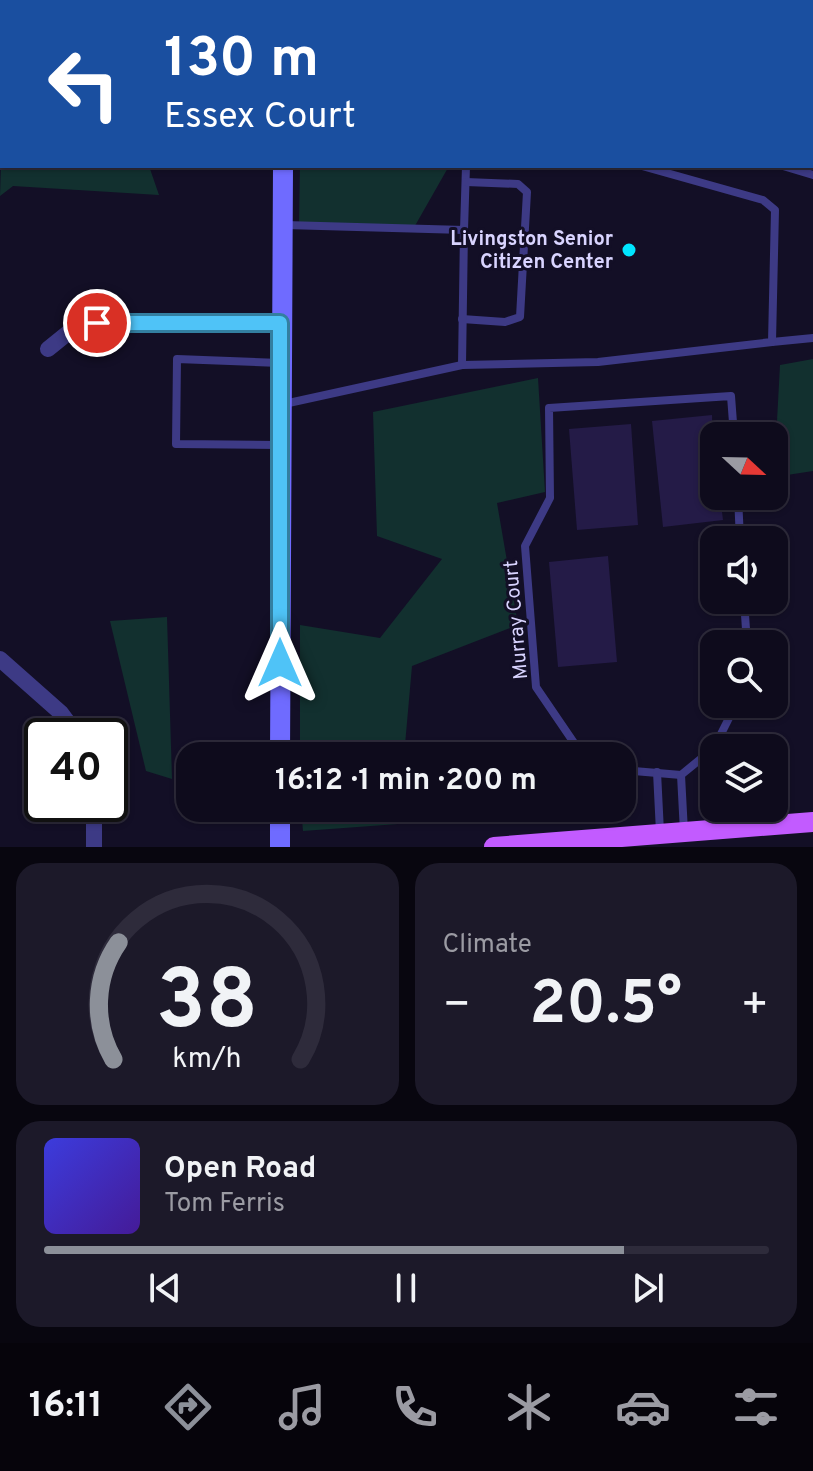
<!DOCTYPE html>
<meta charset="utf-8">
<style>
body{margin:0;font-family:Overpass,sans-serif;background:#1c1929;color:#f1f3f6;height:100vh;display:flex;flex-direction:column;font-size:30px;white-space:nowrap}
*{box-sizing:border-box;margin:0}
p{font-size:26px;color:#9b9ba3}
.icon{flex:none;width:44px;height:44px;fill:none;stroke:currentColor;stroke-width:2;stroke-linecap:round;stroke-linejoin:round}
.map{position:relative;height:847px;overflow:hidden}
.details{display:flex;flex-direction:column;gap:16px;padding:16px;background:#08060f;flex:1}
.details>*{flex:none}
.banner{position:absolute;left:0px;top:0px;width:814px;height:168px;box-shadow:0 2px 6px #0004,0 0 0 2px #2e2b3b;background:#1a4fa0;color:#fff;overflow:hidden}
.needle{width:52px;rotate:112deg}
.fabs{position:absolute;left:700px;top:422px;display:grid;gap:16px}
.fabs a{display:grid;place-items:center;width:88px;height:88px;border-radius:16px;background:#0e0b1c;box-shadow:0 2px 6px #0004,0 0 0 2px #2e2b3b;font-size:40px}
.speed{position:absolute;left:24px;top:718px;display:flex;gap:16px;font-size:40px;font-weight:700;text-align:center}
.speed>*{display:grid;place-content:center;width:104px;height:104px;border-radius:50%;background:#0e0b1c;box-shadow:0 2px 6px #0004,0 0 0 2px #2e2b3b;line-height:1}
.speed .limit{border:4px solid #111;border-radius:12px;background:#fff;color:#111}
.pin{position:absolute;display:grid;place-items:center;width:68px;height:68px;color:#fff;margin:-34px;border:4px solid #fff;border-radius:50%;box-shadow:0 2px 8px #0007}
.me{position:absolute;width:88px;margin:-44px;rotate:0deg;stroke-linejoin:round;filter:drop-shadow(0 0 6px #0008)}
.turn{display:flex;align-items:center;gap:28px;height:168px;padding:0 32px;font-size:36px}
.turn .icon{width:104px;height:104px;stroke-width:2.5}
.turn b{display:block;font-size:56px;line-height:68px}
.big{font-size:60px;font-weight:700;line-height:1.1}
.details .widget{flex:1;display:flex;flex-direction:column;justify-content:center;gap:12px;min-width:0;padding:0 28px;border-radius:24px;background:#1c1929}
.details .dial{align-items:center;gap:0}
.dial svg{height:208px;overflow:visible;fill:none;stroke:#2e2b3b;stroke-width:7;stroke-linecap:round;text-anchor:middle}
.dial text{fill:#f1f3f6;stroke:none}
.song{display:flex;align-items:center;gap:24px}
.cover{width:96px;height:96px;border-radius:12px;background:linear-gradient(135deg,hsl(240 70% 55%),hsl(260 70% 35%))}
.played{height:8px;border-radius:4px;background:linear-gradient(90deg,#8c9099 80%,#2e2b3b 80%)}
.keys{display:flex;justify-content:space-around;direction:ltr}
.heat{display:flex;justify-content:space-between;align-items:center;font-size:44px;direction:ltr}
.details .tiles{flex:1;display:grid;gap:16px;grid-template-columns:1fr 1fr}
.widget:last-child{grid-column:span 2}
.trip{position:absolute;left:176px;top:742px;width:460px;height:80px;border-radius:24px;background:#0e0b1c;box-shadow:0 2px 6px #0004,0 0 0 2px #2e2b3b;font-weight:700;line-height:80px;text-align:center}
.menu{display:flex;height:128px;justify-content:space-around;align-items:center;background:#06040b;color:#9b9ba3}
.menu .icon{width:56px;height:56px}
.menu .selected{color:#8c9099}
.menu b{font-size:36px;color:#f1f3f6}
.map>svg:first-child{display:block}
.green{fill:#12302f}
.building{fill:#241b47}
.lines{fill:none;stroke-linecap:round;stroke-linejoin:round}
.lane{stroke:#3d3a85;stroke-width:8}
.street{stroke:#3d3a85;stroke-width:16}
.secondary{stroke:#6f6bff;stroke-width:20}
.primary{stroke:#c25bff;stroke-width:20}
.route-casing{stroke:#337fa1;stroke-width:20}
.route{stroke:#4fc3f7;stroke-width:14}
.poi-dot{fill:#00e5ff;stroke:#130f26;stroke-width:3}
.labels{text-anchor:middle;stroke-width:6;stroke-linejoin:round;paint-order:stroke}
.poi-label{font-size:20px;font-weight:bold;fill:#d9d4ff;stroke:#130f26;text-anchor:end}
.street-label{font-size:20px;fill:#d9d4ff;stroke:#130f26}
</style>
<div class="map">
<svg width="813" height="847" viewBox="0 0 813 847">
<rect width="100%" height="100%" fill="#130f26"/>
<g class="green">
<polygon points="425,0 813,0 813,149 812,2"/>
<polygon points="2,131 2,166 149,166 159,195 13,186 0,196"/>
<polygon points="300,166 449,166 412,231 299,224"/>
<polygon points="813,359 813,471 774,477 780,365"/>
<polygon points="538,378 545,492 497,503 518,625 412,666 404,756 300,756 300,625 380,638 442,559 377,536 373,412"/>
<polygon points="167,617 172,779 146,771 110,621"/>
<polygon points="301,808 400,808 398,824 303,831"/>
</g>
<g class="building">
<polygon points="712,415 714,496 720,496 723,520 663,527 652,421"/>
<polygon points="631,424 638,525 577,530 569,429"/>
<polygon points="608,556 617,662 558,667 549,562"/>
</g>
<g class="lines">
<g class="lane">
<polyline points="783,166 813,175"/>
<polyline points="285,225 464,230 466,166"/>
<polyline points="462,319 505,322 520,317 527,192 518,184 466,182"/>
<polyline points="772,342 813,338"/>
<polyline points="462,365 464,230"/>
<polyline points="284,404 462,365 598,362 772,342 775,210 763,200 642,166"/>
<polyline points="279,445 176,444 177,359 280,363"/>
<polyline points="738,496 740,540"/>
<polyline points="744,600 747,644"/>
<polyline points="714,748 736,704"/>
<polyline points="583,756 536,687 525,546 550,498 549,408 731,396 734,436"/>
<polyline points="622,770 681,775"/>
<polyline points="657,772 660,832"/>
<polyline points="681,775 684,832"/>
<polyline points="681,775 714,748"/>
</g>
<g class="street">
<polyline points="48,349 74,328 97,323 280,323"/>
<polyline points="0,659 61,713 78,736"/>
<polyline points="94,804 94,847"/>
</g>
<g class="secondary">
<polyline points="286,2 286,0"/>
<polyline points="280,756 283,166"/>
<polyline points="280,808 280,847"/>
</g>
<polyline class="primary" points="494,847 813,822"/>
</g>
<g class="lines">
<g class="route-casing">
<polyline id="route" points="97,323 280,323 280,663"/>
</g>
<use href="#route" class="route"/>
</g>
<circle class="poi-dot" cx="629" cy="250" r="8"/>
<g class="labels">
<g class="poi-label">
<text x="613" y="245">Livingston Senior<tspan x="613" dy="23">Citizen Center</tspan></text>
</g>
<g class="street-label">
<text transform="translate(515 620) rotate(-95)" y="7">Murray Court</text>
</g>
</g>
</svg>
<div class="fabs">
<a><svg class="needle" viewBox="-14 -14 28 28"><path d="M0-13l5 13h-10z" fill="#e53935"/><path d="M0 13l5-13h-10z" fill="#9b9ba3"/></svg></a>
<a><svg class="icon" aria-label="sound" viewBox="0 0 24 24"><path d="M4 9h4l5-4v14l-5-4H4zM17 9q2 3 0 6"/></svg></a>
<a><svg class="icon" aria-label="search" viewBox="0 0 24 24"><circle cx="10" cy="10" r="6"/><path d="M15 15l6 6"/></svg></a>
<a><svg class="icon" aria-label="layers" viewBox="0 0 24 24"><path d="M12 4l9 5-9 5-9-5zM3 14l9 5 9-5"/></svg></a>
</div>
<div class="speed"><div class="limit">40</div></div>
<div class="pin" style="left:97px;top:323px;background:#d93025"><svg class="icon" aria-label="arrive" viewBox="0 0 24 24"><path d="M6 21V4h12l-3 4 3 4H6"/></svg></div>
<svg class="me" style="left:280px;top:663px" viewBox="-20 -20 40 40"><path d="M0-17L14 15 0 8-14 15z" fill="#4fc3f7" stroke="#fff" stroke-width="4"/></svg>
<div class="trip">16:12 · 1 min · 200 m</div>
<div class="banner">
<div class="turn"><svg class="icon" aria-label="left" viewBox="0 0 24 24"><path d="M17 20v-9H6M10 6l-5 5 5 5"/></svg><div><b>130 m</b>Essex Court</div></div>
</div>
</div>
<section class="details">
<div class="tiles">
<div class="widget dial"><svg viewBox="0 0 100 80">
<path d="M14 69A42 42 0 1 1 86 69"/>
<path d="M14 69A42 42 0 0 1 16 24" stroke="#8c9099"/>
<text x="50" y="56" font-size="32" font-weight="700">38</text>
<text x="50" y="72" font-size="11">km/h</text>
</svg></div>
<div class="widget"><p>Climate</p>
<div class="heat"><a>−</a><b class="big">20.5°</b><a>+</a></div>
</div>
<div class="widget">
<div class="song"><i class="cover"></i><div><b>Open Road</b><p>Tom Ferris</p></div></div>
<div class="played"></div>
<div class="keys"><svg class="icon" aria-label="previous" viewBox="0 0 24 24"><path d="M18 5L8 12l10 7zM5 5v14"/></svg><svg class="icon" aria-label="pause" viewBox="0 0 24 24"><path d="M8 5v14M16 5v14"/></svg><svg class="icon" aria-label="next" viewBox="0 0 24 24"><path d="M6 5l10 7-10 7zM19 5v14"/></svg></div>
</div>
</div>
</section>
<nav class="menu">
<b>16:11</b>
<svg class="icon selected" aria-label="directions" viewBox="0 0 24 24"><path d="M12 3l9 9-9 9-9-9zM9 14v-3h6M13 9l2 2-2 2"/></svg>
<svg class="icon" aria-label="music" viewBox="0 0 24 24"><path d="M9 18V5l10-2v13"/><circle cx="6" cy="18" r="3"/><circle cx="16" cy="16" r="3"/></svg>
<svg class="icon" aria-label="phone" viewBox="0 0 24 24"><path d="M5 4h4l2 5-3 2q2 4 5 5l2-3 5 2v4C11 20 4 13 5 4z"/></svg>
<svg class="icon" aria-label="climate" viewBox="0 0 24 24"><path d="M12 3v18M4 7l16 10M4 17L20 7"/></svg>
<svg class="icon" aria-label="car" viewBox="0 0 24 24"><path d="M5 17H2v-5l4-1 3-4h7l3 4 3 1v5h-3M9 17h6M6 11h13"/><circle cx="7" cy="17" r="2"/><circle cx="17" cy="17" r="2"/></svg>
<svg class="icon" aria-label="filters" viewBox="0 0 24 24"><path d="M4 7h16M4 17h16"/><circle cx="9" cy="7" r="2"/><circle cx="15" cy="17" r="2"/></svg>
</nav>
